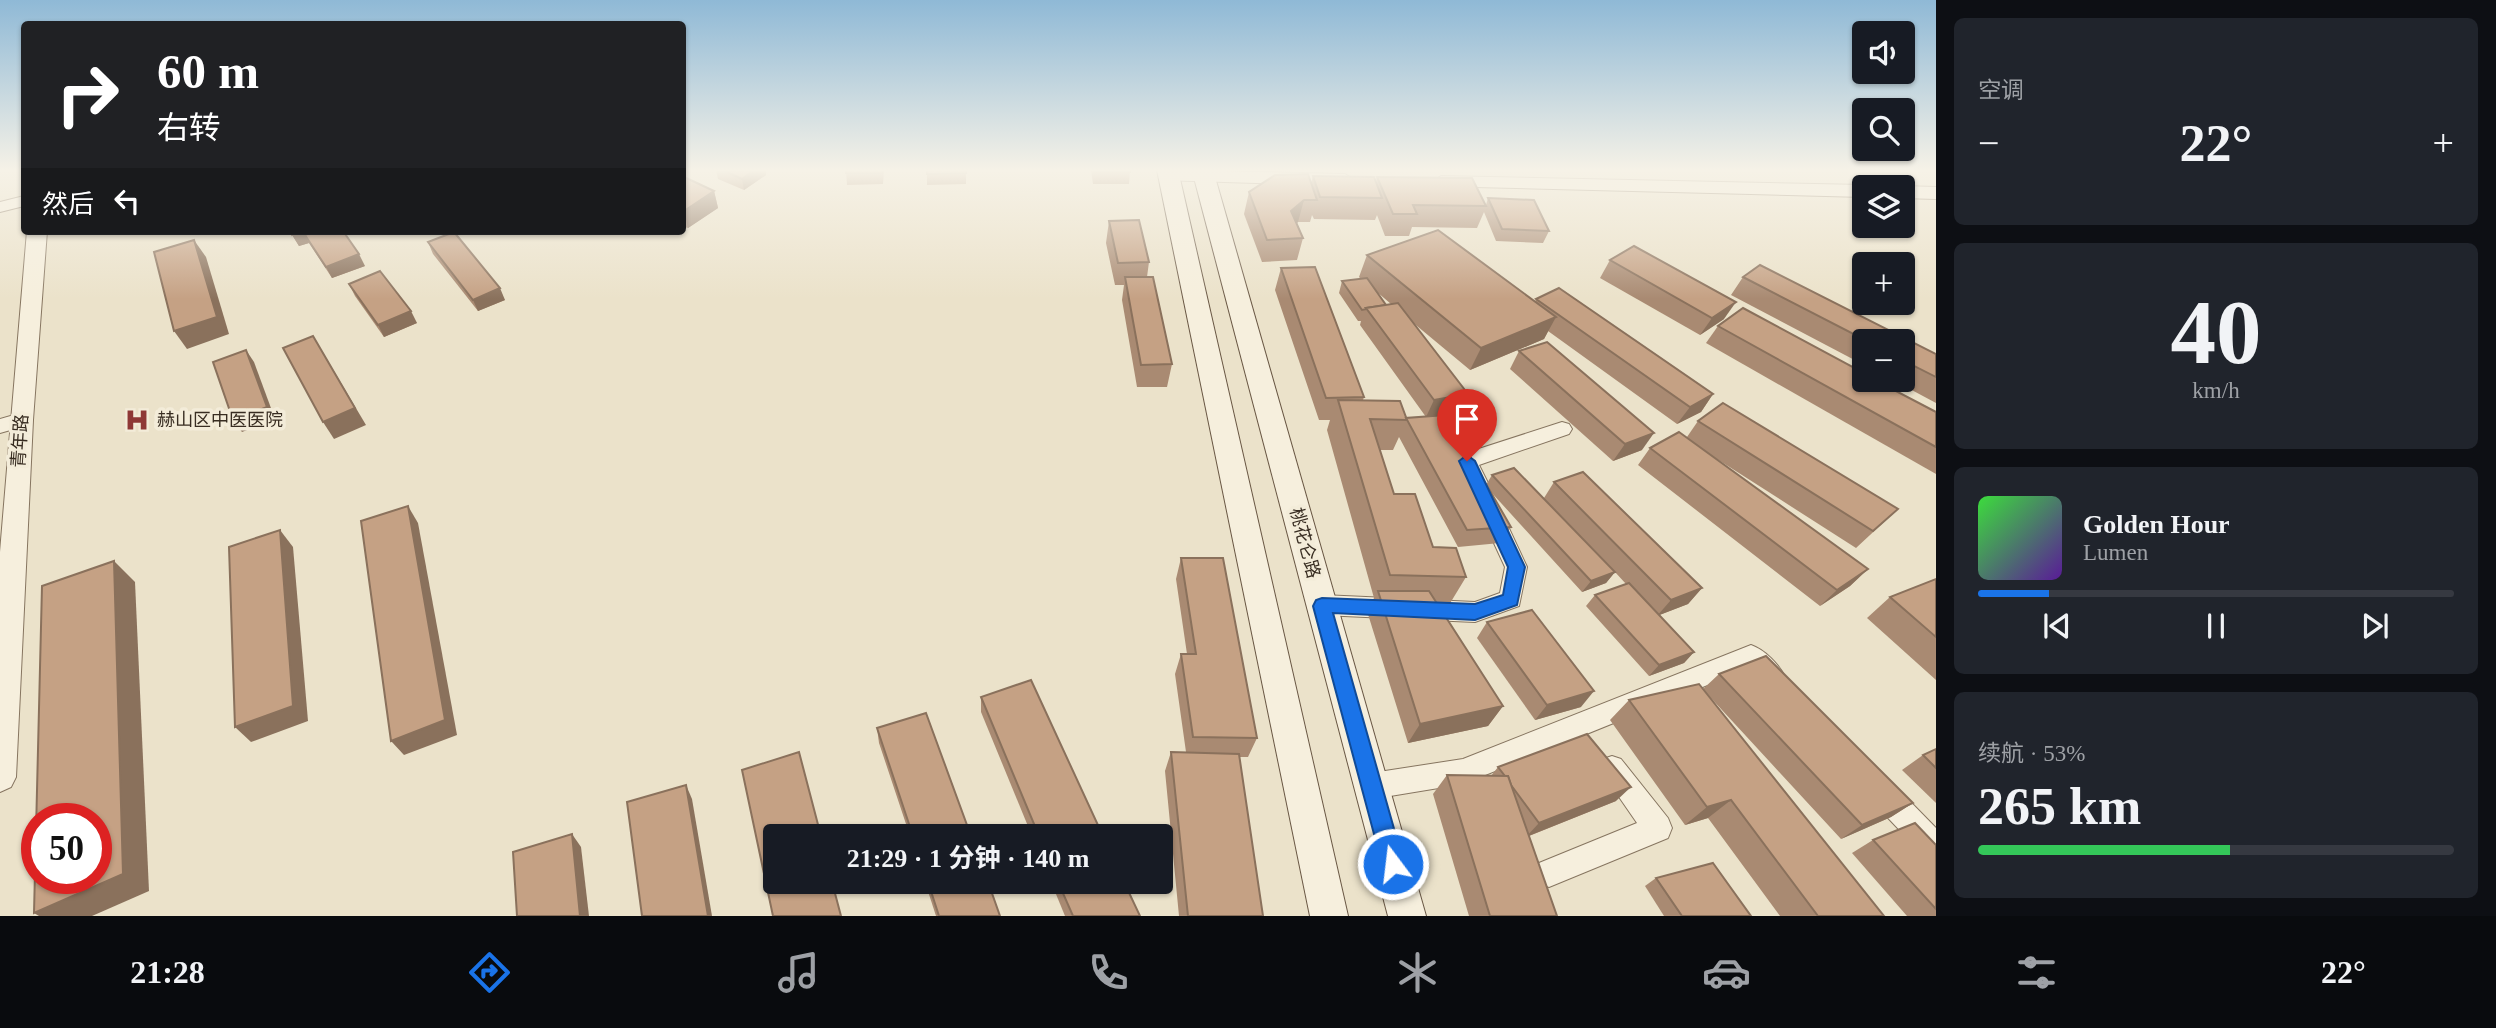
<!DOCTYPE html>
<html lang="zh">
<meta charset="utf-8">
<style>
body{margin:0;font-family:"Times New Roman","Noto Sans SC",serif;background:#20242c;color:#f1f3f6;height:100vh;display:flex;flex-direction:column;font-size:26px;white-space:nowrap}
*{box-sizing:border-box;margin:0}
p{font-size:23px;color:#9ea1a6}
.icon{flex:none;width:38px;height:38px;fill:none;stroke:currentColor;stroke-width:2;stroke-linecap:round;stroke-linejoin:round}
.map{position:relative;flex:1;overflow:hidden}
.side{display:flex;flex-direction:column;gap:18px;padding:18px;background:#0d0f14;width:560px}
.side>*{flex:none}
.hud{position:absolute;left:21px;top:21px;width:665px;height:214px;border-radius:7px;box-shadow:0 2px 5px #0004;background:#202124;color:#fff;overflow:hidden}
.controls{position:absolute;left:1852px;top:21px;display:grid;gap:14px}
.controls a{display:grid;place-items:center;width:63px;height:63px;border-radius:7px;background:#171b24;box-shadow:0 2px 5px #0004;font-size:35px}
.speed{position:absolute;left:21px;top:803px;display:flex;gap:14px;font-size:35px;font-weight:700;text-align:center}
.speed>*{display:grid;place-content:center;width:91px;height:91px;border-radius:50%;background:#171b24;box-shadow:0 2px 5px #0004;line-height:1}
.speed .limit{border:10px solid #d22;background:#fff;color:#111}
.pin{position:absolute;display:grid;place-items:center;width:60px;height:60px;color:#fff;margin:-72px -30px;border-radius:50% 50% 50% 0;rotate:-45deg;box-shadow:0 0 7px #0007}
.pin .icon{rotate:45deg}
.me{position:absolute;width:77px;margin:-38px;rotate:345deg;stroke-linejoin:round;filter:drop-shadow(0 0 5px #0008)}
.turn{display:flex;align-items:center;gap:24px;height:147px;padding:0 21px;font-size:32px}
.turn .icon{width:91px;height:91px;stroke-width:2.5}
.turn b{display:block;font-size:49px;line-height:60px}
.then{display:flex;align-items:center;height:66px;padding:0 21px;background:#0003;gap:14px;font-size:26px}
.big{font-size:52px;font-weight:700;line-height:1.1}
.side .card{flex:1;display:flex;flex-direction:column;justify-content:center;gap:10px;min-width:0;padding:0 24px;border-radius:10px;background:#20242c}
.side .dial{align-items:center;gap:0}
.dial b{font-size:91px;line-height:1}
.song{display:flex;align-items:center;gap:21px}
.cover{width:84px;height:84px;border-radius:10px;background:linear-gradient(135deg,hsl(120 70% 55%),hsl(270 70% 35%))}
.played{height:7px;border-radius:4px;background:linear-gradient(90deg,#1a73e8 15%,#363941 15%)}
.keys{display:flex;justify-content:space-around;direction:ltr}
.heat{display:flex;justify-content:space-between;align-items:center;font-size:38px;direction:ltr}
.charge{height:10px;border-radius:5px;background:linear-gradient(90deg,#34c759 53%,#363941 0)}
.trip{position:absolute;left:763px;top:824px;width:410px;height:70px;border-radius:7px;background:#171b24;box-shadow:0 2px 5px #0004;font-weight:700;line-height:70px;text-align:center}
.tab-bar{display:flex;height:112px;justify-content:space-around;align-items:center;background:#090b0e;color:#9ea1a6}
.tab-bar .icon{width:49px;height:49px}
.tab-bar .selected{color:#1a73e8}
.tab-bar b{font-size:32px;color:#f1f3f6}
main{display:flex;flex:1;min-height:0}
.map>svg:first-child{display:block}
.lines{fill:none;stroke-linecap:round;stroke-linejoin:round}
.minor-casing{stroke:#867560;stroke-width:2}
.tertiary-casing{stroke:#867560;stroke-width:2}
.secondary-casing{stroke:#685643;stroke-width:2}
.minor{fill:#f6efdd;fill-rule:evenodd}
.tertiary{fill:#f6efdd;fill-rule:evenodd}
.secondary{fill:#f6efdd;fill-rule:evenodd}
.wall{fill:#a98a72;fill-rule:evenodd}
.shaded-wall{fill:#8a715c}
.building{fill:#c5a184;stroke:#8a715c;stroke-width:2;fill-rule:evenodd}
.route{fill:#1a73e8;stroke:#114b97;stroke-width:2}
.labels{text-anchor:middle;stroke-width:7;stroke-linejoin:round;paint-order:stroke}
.poi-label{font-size:18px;fill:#382d22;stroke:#f3ecd9;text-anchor:start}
.street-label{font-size:18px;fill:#382d22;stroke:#f3ecd9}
</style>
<main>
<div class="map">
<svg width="1936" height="916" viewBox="0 0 1936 916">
<rect width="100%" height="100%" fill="#ebe2ca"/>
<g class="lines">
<g class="minor-casing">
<g id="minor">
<polygon points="24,196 24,206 0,212 0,202"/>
<polygon points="21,413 28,415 31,420 28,425 0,433 0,419"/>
<polygon points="1562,422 1569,424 1572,429 1569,434 1479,465 1488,483 1485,489 1477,491 1469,489 1456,461 1460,455"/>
<polygon points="1492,506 1500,509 1527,567 1519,606 1475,622 1322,615 1314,612 1310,605 1314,598 1322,595 1475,602 1500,593 1505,567 1481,515 1484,509"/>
<path d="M1751,645C1765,650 1780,665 1786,679L1783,687L1774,690L1765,687L1747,669L1463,784L1372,799L1363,795L1359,786L1363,777L1372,773L1463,759Z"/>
<polygon points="1612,756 1621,759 1668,818 1672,828 1668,838 1549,887 1539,883 1535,873 1539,863 1637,823 1599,768 1603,759"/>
<polygon points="1881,778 1891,782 1936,828 1936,862 1926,858 1871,800 1868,791 1871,782"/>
</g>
</g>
<g class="tertiary-casing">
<g id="tertiary">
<polygon points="1168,170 1345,174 1354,180 1345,186 1161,180 1159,176"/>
<polygon points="1441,176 1864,185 1871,187 1864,187 1864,197 1434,186 1432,182"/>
<polygon points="1902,186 1936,187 1936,199 1902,198 1902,187 1898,187"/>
<polygon points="27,231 47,231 33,420 16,777 11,787 0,792 0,552"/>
</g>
</g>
<g class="secondary-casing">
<g id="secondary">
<polygon points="1157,170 1178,170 1348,916 1310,916"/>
<polygon points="1192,170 1213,170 1426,916 1388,916"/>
</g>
</g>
<use href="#minor" class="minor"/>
<use href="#tertiary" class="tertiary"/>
<use href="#secondary" class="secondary"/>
</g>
<g class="wall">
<polygon points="716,170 766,170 766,175 744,190 718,179"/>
<polygon points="846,170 884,170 883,184 847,185"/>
<polygon points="927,170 966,170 966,184 927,185"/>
<polygon points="1091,170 1130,170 1129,184 1093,184"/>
<polygon points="682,176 714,191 718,208 688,228 682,226"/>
<polygon points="1313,176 1376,182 1377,177 1486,205 1488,198 1549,231 1543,243 1496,241 1484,212 1477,228 1412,227 1409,236 1385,236 1377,215 1375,220 1314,219 1312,215 1310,222 1298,222 1297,223 1303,238 1297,260 1262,262 1244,214 1249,192 1311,183"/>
<polygon points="1109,221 1149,262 1147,277 1172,364 1167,387 1137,387 1122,300 1124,285 1115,285 1106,243"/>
<polygon points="290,231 365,266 332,278 309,243 299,246"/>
<polygon points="428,242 505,300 478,311 433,254"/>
<path d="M1367,255L1535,302L1536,299L1713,394L1701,412L1677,424L1548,331L1544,339L1470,370L1411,321L1459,411L1428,417L1486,485L1492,475L1544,498L1554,482L1702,588L1688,604L1659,615L1694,652L1684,663L1649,676L1586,606L1595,595L1626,584L1615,572L1606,583L1582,592L1491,492L1511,527L1500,543L1458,547L1399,437L1393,450H1380L1394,494L1433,547L1466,577L1449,605H1438L1503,706L1488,726L1408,743L1367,611L1374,598L1327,430L1330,420H1319L1275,290L1281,268L1364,397L1363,400L1406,418L1426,417L1360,325L1361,321H1358L1339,293L1342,281L1361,279L1359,277ZM1377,292L1391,304L1386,305Z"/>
<polygon points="1610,260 1724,319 1700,335 1600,278"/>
<polygon points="1743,277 1936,354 1936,403 1893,380 1902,380 1902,341 1864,341 1864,365 1731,295"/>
<polygon points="349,284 417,323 384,337 355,296"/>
<polygon points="1718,326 1936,412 1936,474 1706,343"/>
<polygon points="1519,351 1642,450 1613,461 1510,369"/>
<polygon points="1698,421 1898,509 1856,548 1706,452 1868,569 1850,586 1820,606 1638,465 1650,448 1687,437"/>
<polygon points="1181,558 1257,738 1248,757 1239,757 1263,916 1179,916 1165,771 1171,752 1186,752 1175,674 1181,654 1187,654 1176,579"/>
<polygon points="1936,579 1936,680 1867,618 1890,597"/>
<polygon points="1487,622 1581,707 1535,720 1477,638"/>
<polygon points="1719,674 1913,803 1891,817 1841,839 1710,697 1884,916 1780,916 1708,818 1685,825 1610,720 1629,700 1703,689"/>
<polygon points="981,697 1103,836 1032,836 981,712"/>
<polygon points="877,728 971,836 910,836 879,743"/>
<polygon points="1936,749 1936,803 1902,770 1923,755"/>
<polygon points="1498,767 1616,801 1529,836 1557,916 1469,916 1433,794 1447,775 1491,776"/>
<polygon points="1873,840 1936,845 1936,916 1907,916 1852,853"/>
<polygon points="1656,878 1751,916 1664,916 1645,886"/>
<polygon points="925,882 988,882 1000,916 936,916"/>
<polygon points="1051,882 1124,882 1140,916 1065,916"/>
</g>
<g class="shaded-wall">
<polygon points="754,170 766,170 766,175 744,190 742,179"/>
<polygon points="714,191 718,208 688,228 684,211"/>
<polygon points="1304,200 1298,222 1285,233 1291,211"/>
<polygon points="303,231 342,231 305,235 309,243 299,246 292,235"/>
<polygon points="401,231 413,231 403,235"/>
<polygon points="194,240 206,257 229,334 187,349 174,331"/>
<polygon points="359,254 365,266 332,278 326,267"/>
<polygon points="500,288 505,300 478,311 473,300"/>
<polygon points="1736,302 1724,319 1700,335 1712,318"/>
<polygon points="411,311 417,323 384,337 378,325"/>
<polygon points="1556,317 1544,339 1470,370 1481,348"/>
<polygon points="313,336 366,425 334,439 323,422"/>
<polygon points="246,350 254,362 275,419 242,432 233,420"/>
<polygon points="1468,394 1459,411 1426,417 1434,400"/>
<polygon points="1713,394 1701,412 1677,424 1690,407"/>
<polygon points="1654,433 1642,450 1613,461 1625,444"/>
<polygon points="408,506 418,523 457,735 404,755 391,741"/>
<polygon points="280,530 293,547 308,721 251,742 235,727"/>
<polygon points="114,561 135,582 149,891 92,916 39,916 34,913"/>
<polygon points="1868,569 1850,586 1820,606 1837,590"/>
<polygon points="1615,572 1606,583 1582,592 1591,581"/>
<polygon points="1702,588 1688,604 1657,616 1671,600"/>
<polygon points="1694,652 1684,663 1649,676 1659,665"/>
<polygon points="1594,691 1581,707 1535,720 1547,705"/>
<polygon points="1503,706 1488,726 1408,743 1420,724"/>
<polygon points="686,785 692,799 712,916 708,916"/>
<polygon points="1631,787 1616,801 1526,837 1539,823"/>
<polygon points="1731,800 1708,818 1685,825 1707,807"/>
<polygon points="1913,803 1891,817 1841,839 1862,825"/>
<polygon points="572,834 581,847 589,916 580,916"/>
</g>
<g class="building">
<polygon points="723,170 754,170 742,179"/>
<polygon points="846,170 883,170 882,173 846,173"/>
<polygon points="927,170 966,170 966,173 927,174"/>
<rect x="1094" y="170" width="36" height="2"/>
<polygon points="1308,174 1317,200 1304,200 1291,211 1303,238 1267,240 1249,192 1275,175"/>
<polygon points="682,176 714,191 684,211 682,211"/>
<polygon points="1313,176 1374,177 1382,198 1320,197"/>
<polygon points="1377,177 1472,178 1486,206 1413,205 1417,214 1393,214"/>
<polygon points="1488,198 1534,200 1549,231 1502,229"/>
<polygon points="1139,220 1149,262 1118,263 1109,221"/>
<polygon points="1438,230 1556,317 1481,348 1367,255"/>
<polygon points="290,231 303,231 292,235"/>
<polygon points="315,231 343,231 359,254 326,267 305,235"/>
<polygon points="454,232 500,288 473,300 428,242"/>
<polygon points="194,240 217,317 174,331 154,252"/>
<polygon points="1634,246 1736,302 1712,318 1610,260"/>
<polygon points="1760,265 1936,354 1936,377 1902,360 1902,341 1867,341 1743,277"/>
<polygon points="1315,267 1364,397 1326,398 1281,268"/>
<polygon points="380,271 411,311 378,325 349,284"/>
<polygon points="1125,277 1153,277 1172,364 1141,365"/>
<polygon points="1367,278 1386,305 1366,308 1367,309 1362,310 1342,281"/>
<polygon points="1559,288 1713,394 1690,407 1536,299"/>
<polygon points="1398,303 1468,394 1434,400 1366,308"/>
<polygon points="1743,308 1864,373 1864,380 1875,380 1936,412 1936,447 1718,326"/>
<polygon points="313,336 355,408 323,422 283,348"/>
<polygon points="1547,342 1654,433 1625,444 1519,351"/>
<polygon points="246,350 267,407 233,420 213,362"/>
<polygon points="1338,400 1400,401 1407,420 1370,419 1394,494 1415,494 1433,547 1456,548 1466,577 1390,575"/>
<polygon points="1723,403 1898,509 1873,531 1698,421"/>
<polygon points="1446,415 1511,527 1467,530 1406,418"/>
<polygon points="1679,432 1868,569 1837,590 1650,448"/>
<polygon points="1514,468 1615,572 1591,581 1492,475"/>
<polygon points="1583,472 1702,588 1671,600 1554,482"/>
<polygon points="408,506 445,720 391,741 361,521"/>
<polygon points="280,530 293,706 235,727 229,547"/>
<polygon points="1181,558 1223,558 1257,738 1193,737 1181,654 1196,654"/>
<path d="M114,561L123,874L34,913L42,586ZM37,819H96V878H37Z"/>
<polygon points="1936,579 1936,637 1890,597"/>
<polygon points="1629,583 1694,652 1659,665 1595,595"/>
<polygon points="1378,591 1429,591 1503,706 1420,724"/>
<polygon points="1532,610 1594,691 1547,705 1487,622"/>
<polygon points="1766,656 1913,803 1862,825 1719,674"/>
<polygon points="1031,680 1103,836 1039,836 981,697"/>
<polygon points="1699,684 1884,916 1818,916 1731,800 1707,807 1629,700"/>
<polygon points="926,713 971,836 913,836 877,728"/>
<polygon points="1587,734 1631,787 1539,823 1511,785 1508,776 1505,776 1498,767"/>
<polygon points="1936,749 1936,768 1923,755"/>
<polygon points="799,752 821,836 775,836 775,882 832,882 841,916 773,916 742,770"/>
<polygon points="1171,752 1239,754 1263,916 1188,916"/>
<polygon points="1447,775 1508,776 1557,916 1490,916"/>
<polygon points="686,785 708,916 642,916 627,802"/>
<polygon points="1915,823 1936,845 1936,909 1873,840"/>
<polygon points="572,834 580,916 517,916 513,852"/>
<polygon points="1713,863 1751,916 1682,916 1656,878"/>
<polygon points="928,882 988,882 1000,916 939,916"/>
<polygon points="1058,882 1124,882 1140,916 1073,916"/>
</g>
<linearGradient id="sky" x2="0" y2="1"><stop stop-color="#8fb9d6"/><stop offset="0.57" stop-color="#f6f2e7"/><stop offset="1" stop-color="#f6f2e7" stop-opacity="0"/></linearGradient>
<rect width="1936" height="299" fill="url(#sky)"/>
<polygon class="route" points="1467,455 1475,461 1525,567 1517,605 1475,620 1333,613 1404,864 1401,872 1393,875 1386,872 1382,864 1313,606 1316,600 1322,598 1475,604 1503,595 1508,567 1459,461"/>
<defs>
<g id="hospital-bare" transform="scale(1.89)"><path d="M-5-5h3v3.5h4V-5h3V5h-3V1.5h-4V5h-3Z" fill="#8f3836" stroke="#f3ecd9" stroke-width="2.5" paint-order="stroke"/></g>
</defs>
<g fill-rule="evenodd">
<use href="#hospital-bare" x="137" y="420"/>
</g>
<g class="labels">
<g class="poi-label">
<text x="157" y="426">赫山区中医医院</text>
</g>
<g class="street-label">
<text transform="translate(20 441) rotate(-86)" y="6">青年路</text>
<text transform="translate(1305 543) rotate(75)" y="6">桃花仑路</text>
</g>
</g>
</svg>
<div class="controls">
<a><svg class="icon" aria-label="sound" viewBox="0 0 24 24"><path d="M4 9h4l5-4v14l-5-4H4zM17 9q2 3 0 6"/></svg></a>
<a><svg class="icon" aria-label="search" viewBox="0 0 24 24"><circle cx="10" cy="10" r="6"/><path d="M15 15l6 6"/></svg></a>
<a><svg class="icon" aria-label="layers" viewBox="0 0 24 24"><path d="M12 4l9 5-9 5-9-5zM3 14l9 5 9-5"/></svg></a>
<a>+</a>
<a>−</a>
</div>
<div class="speed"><div class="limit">50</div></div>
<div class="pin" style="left:1467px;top:461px;background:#d93025"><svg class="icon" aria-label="arrive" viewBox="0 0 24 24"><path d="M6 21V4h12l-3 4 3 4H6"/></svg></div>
<svg class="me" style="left:1393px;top:864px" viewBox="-20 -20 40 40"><circle r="17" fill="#1a73e8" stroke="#fff" stroke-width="3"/><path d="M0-11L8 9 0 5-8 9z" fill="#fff"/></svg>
<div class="trip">21:29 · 1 分钟 · 140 m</div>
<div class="hud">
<div class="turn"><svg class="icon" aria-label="right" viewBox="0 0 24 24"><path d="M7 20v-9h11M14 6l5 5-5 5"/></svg><div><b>60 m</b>右转</div></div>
<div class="then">然后<svg class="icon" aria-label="left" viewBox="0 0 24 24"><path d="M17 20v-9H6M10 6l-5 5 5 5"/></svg></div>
</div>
</div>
<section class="side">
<div class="card"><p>空调</p>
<div class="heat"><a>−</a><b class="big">22°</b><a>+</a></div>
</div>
<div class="card dial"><b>40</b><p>km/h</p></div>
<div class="card">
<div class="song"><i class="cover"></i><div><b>Golden Hour</b><p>Lumen</p></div></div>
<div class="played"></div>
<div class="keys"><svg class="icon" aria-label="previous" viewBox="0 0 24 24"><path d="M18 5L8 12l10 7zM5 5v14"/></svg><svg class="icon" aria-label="pause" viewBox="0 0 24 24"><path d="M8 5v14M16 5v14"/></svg><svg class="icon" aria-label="next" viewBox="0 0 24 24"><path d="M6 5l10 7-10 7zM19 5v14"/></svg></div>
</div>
<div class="card"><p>续航 · 53%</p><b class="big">265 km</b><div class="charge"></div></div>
</section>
</main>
<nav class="tab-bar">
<b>21:28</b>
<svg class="icon selected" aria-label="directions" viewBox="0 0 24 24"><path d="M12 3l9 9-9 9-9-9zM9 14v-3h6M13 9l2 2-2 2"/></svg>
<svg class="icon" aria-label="music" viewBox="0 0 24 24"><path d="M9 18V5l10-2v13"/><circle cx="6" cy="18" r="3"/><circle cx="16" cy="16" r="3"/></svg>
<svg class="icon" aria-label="phone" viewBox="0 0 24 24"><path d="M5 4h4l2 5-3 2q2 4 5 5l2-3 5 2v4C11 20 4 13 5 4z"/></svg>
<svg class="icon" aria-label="climate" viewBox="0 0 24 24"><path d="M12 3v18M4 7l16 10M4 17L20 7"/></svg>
<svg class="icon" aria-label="car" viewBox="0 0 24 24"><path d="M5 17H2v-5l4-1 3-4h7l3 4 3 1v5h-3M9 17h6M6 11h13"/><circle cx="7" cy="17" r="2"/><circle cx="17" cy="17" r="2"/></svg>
<svg class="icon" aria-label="filters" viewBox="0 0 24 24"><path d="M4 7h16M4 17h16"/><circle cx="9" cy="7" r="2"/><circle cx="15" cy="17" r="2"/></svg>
<b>22°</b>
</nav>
